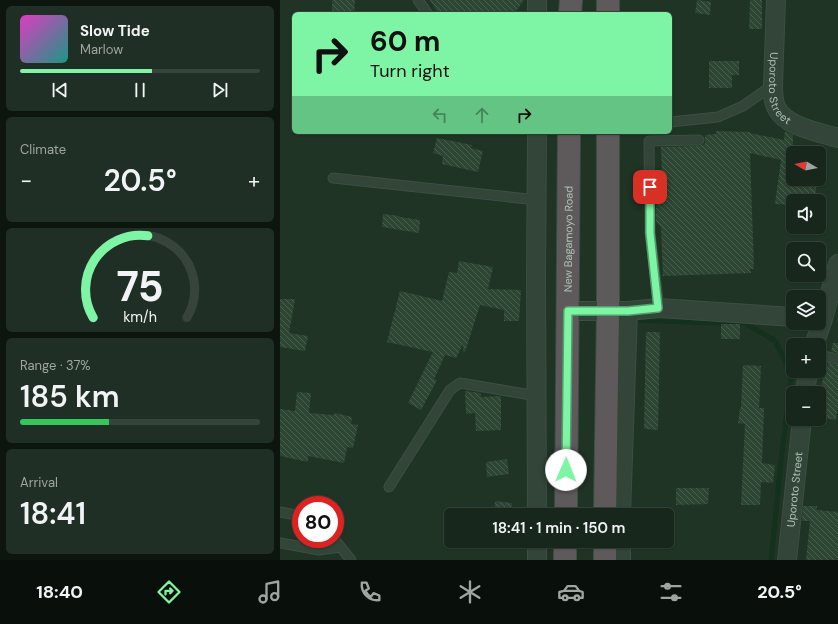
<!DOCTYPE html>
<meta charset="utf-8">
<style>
body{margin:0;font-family:"DM Sans",sans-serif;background:#202f25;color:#f1f3f6;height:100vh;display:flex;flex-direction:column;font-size:15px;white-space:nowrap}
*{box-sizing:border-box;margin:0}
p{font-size:13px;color:#9ea5a3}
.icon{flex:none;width:22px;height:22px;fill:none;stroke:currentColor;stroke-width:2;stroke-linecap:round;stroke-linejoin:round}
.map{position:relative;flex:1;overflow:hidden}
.panel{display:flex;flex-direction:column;gap:6px;padding:6px;background:#0d150f;width:280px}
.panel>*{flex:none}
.hud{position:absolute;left:12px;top:12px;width:380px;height:122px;border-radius:6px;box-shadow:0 1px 3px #0004,0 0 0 1px #36443b;background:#7ef5a4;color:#111;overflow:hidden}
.needle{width:26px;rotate:279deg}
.tools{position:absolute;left:506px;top:146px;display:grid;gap:8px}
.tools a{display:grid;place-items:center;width:40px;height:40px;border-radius:6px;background:#17271c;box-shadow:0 1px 3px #0004,0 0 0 1px #36443b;font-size:20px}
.speed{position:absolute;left:12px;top:496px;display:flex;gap:8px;font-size:20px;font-weight:700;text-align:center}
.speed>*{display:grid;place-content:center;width:52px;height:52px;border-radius:50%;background:#17271c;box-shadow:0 1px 3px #0004,0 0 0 1px #36443b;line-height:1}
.speed .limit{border:6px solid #d22;background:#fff;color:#111}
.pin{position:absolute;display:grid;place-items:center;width:34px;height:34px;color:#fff;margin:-17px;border-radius:8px;box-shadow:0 2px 6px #0006}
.me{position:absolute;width:44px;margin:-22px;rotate:1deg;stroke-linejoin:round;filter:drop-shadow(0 0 3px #0008)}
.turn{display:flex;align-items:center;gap:14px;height:84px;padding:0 12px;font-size:18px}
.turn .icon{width:52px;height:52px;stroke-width:2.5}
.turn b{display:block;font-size:28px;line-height:34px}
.lanes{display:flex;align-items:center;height:38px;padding:0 12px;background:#0003;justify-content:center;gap:20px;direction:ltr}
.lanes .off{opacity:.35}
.big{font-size:30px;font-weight:600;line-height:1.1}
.panel .card{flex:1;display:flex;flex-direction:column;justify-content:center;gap:6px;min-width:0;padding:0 14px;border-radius:6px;background:#202f25}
.panel .dial{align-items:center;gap:0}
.dial svg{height:104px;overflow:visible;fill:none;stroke:#36443b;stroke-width:7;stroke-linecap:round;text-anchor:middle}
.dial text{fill:#f1f3f6;stroke:none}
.song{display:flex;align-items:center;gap:12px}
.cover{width:48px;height:48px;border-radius:6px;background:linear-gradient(135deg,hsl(310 70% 55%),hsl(170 70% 35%))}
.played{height:4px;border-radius:2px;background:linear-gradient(90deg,#7ef5a4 55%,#36443b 55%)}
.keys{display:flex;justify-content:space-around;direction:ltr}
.heat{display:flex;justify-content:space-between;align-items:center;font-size:22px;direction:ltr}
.charge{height:6px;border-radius:3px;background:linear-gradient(90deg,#34c759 37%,#36443b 0)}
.trip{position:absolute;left:164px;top:508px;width:230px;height:40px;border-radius:6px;background:#17271c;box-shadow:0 1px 3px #0004,0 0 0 1px #36443b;font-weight:600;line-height:40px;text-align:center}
.tab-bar{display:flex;height:64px;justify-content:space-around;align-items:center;background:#09100b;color:#9ea5a3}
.tab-bar .icon{width:28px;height:28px}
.tab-bar .selected{color:#7ef5a4}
.tab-bar b{font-size:18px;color:#f1f3f6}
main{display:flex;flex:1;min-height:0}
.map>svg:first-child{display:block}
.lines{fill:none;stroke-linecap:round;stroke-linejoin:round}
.stream{stroke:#13311c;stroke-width:5}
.building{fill:url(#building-back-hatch)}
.service-casing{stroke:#3c4f41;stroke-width:11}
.minor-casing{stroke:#3c4f41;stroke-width:20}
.trunk-casing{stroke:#3d4f43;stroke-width:24}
.service{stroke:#324538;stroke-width:9}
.minor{stroke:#324538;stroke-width:18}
.trunk{stroke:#5e5a5c;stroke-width:22}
.route-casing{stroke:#529f6b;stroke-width:10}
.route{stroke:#7ef5a4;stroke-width:7}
.labels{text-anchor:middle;stroke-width:4;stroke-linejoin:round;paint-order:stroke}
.street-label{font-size:11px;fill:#acc2b3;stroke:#18291d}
</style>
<main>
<section class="panel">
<div class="card">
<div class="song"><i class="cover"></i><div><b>Slow Tide</b><p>Marlow</p></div></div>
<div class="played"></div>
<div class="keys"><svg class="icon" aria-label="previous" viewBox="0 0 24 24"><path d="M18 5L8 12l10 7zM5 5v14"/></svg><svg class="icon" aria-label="pause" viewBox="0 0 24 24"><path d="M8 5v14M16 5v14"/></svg><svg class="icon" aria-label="next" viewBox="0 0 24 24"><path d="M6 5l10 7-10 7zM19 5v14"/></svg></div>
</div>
<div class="card"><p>Climate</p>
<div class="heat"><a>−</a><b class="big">20.5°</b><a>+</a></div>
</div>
<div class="card dial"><svg viewBox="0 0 100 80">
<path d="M14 69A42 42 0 1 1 86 69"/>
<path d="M14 69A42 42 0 0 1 56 6" stroke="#7ef5a4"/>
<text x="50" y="56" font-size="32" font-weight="700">75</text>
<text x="50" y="72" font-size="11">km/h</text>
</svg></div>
<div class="card"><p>Range · 37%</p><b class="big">185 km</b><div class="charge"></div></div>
<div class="card"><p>Arrival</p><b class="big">18:41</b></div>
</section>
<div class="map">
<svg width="558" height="560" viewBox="0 0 558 560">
<defs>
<pattern id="building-back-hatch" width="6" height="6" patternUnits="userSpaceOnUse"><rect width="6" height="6" fill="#2c4633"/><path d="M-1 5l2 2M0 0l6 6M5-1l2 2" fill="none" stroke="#485f4e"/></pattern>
</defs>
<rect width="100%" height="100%" fill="#1f3425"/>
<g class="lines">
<polyline class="stream" points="354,320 439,323 465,323 495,341 512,374 501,460 491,560"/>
</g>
<g class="building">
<polygon points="52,0 75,0 74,14 52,14"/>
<polygon points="150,0 244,0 234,14 158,14"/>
<polygon points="417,0 431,2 430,15 415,13"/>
<polygon points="470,0 482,0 482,29 469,29"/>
<polygon points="429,61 459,61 459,75 452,75 452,88 429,88"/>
<polygon points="436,131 470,132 470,133 504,140 505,131 513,135 513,179 537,179 535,201 513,201 513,205 495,204 501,160 470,153 474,269 470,269 471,273 383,276 381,227 376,222 376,196 380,191 379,175 382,175 381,147 419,146 425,144 425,135 436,134"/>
<polygon points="157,138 192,145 191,148 203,151 198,172 162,164 163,156 153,153"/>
<polygon points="103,214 120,216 120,217 140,220 139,233 102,227"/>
<polygon points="179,261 213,267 208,289 241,290 239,321 224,321 224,310 200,305 185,352 183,351 183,344 176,358 165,355 154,379 157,380 141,410 128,403 153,352 107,342 120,291 162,301 169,272 177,273"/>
<polygon points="0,299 15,299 9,333 28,336 25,351 0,347"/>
<rect x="441" y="324" width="19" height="15"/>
<polygon points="366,332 380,332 378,430 364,429"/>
<polygon points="553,343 558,343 558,353 551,351"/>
<polygon points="548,363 558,365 558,409 556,420 539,417 539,396 545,369 547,369"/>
<polygon points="463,365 481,366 479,408 484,408 482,463 495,465 493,483 481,482 480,505 461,505 465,424 458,423 460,408 461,408"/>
<polygon points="185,391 201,393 201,397 221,396 221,430 196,431 195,413 186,414"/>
<polygon points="17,392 31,393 29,413 54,415 55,413 72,417 71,424 78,425 73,448 67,447 64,463 28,456 28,462 0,456 0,409 15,411"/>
<polygon points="227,459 229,474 207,477 206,462"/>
<polygon points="396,488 429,488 428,504 396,505"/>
<polygon points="215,501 232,503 231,515 214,515"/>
<polygon points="523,506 537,506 537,510 558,512 558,560 526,560 530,521 522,521"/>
</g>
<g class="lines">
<g class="service-casing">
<g id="service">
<polyline points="138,0 148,14"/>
<polyline points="390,122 438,117 463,106 493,85"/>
<polyline points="53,178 257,200"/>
<polyline points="379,308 370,233 369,141 419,140"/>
<polyline points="539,355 558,359"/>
<polyline points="109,487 170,390 180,383 257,396"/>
<polyline points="0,512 21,516"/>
<polyline points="54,539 71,560"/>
<polyline points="0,543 39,550 60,547"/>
</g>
</g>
<g class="minor-casing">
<g id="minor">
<polyline points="257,0 257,14"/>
<path id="s1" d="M496,0L493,85C493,94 493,102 497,109C507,127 539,132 558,138"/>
<polyline points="257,132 256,277 257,515"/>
<polyline points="288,311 348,311 379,308 513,317"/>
<polyline points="534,345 543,319 558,264"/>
<polyline points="525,393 528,371"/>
<polyline points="341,515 348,311"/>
<polyline points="341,541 341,560"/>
<polyline points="257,560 257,541"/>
<path id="s2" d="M507,560L522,419"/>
</g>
</g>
<g class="trunk-casing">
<g id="trunk">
<polyline points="290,14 291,0"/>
<polyline points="328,14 328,0"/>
<path id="s3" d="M286,515L289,132"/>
<polyline points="325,515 328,311 328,132"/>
<polyline points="285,560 285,541"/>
<polyline points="325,560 325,541"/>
</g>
</g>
<use href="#service" class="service"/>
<use href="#minor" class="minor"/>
<use href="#trunk" class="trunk"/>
</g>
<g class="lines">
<g class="route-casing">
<polyline id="route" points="286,470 288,311 348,311 378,308 370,233 370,187"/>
</g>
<use href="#route" class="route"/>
</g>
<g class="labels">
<g class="street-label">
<text dy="4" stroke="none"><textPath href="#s1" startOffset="90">Uporoto Street</textPath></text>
<text dy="4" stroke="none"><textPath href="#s3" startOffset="276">New Bagamoyo Road</textPath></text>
<text dy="4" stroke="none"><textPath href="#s2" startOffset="71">Uporoto Street</textPath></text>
</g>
</g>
</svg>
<div class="tools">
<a><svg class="needle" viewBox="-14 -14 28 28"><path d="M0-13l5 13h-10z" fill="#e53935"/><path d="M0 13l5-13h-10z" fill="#9ea5a3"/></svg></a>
<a><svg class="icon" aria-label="sound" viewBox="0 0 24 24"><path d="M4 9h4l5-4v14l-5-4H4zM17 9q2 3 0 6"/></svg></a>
<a><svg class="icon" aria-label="search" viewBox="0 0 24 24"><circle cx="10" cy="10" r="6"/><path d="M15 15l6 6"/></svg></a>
<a><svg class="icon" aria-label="layers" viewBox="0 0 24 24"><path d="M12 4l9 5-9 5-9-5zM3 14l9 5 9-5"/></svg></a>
<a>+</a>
<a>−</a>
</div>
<div class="speed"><div class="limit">80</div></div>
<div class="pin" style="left:370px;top:187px;background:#d93025"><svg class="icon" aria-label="arrive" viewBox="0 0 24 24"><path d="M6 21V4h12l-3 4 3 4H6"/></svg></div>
<svg class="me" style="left:286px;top:470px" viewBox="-20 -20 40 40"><circle r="19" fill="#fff"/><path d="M0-13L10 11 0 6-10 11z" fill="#7ef5a4"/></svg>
<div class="trip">18:41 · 1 min · 150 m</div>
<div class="hud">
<div class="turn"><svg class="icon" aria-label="right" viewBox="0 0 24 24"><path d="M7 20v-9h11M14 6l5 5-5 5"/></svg><div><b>60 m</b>Turn right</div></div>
<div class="lanes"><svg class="icon off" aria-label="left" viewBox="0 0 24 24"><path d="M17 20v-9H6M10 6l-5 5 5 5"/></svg><svg class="icon off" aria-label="ahead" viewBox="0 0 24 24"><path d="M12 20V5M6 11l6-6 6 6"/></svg><svg class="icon" aria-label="right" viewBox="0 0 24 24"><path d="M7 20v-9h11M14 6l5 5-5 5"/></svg></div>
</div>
</div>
</main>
<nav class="tab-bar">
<b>18:40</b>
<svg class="icon selected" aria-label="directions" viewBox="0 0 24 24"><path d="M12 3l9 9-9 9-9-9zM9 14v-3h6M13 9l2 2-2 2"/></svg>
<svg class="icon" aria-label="music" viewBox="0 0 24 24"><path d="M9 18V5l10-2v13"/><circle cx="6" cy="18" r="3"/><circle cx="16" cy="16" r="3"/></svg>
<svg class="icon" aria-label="phone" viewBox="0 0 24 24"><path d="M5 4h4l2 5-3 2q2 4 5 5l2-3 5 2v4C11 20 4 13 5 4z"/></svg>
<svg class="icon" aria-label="climate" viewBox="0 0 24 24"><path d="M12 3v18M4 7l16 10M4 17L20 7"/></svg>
<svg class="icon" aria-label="car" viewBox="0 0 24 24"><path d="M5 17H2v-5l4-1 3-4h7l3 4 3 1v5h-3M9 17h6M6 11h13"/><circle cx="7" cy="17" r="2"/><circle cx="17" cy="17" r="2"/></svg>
<svg class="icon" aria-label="filters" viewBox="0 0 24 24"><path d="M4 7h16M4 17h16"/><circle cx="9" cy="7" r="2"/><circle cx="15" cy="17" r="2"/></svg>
<b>20.5°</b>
</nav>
